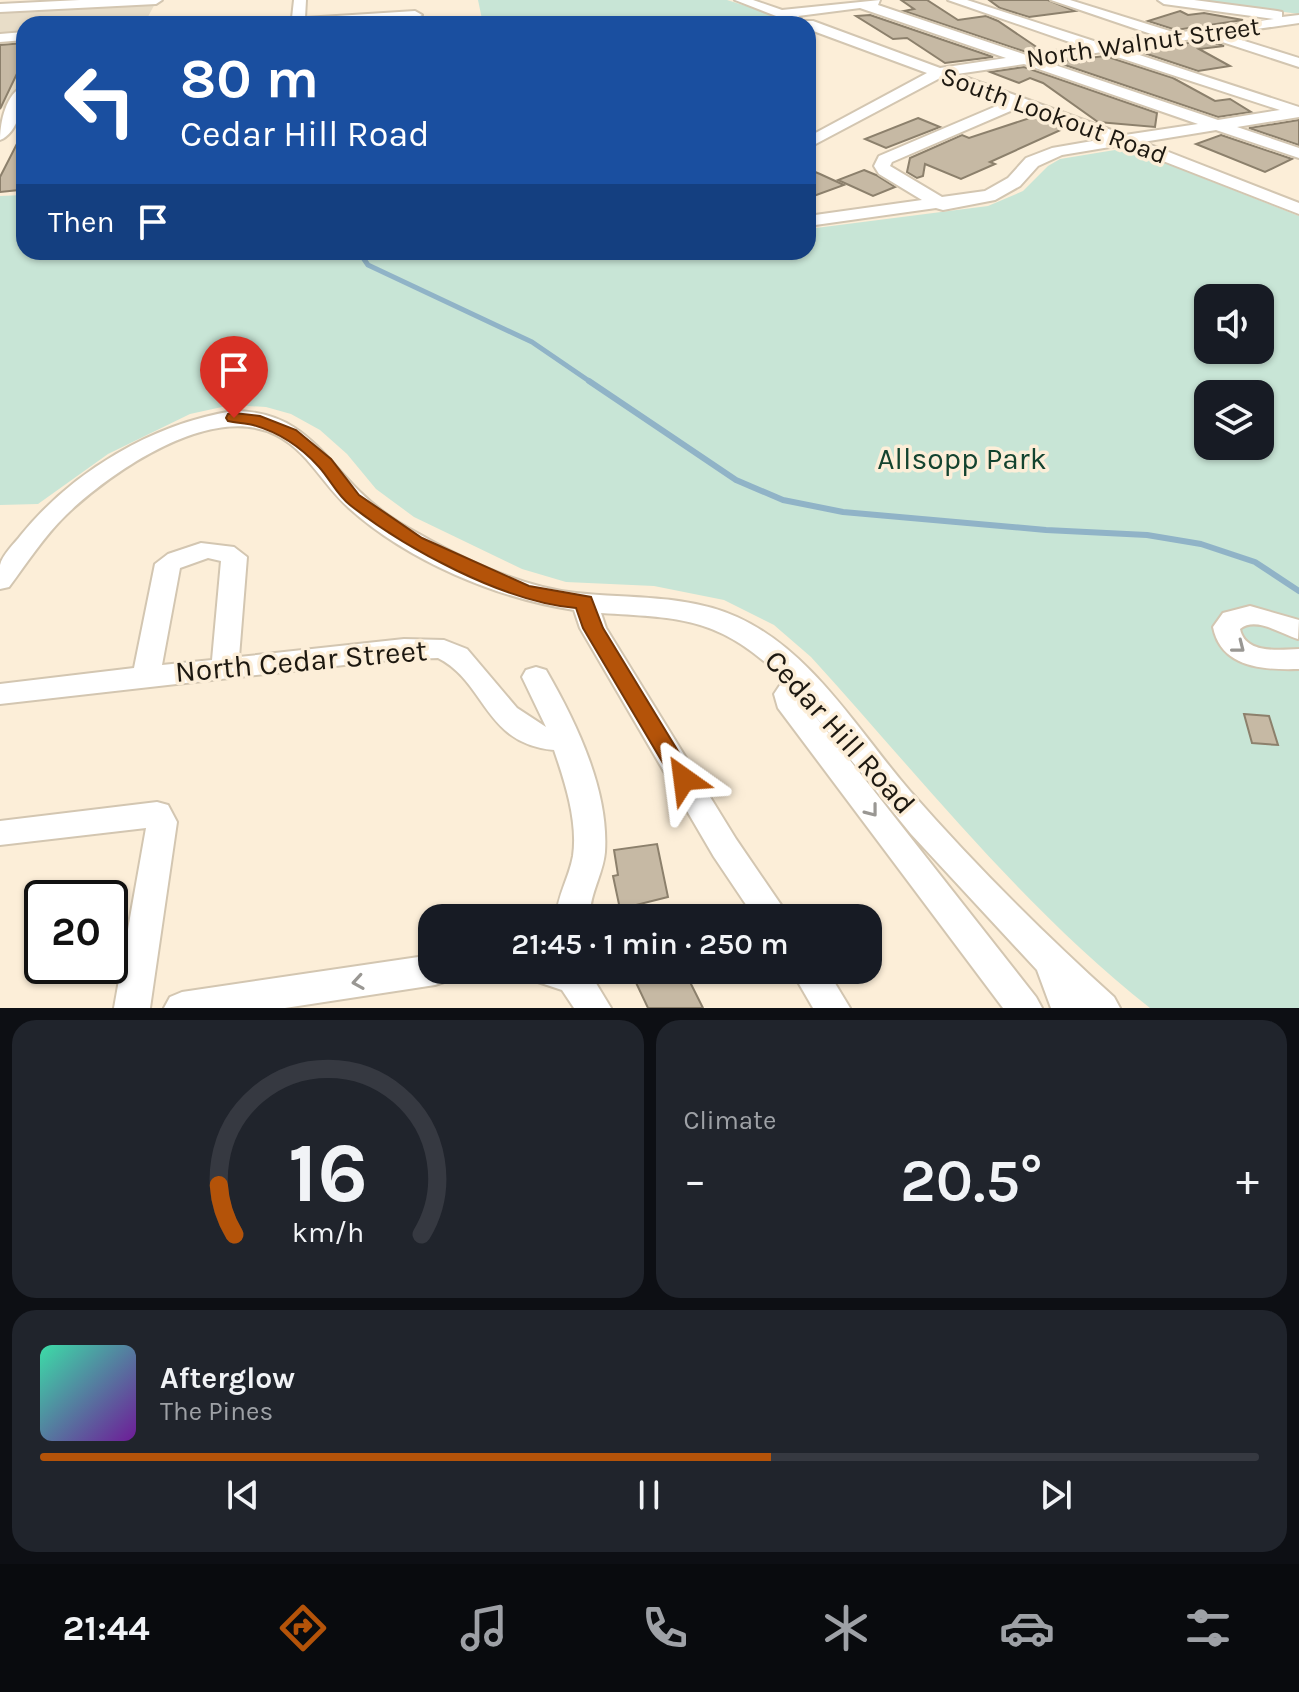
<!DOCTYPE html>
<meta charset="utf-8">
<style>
body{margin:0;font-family:Karla,sans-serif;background:#20242c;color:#f1f3f6;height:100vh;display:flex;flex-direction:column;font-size:30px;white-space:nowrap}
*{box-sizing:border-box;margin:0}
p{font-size:26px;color:#9ea1a6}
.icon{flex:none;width:44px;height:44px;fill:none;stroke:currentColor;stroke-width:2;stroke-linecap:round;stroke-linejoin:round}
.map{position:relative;height:1008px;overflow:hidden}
.panel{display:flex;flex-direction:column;gap:12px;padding:12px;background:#0d0f14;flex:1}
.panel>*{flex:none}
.hud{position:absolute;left:16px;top:16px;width:800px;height:244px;border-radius:24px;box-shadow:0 2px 6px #0004;background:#1a4fa0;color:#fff;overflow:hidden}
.controls{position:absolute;left:1194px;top:284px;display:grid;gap:16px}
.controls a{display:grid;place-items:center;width:80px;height:80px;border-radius:16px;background:#171b24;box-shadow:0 2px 6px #0004;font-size:40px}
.speed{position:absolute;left:24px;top:880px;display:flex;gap:16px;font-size:40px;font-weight:700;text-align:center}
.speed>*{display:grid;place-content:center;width:104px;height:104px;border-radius:50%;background:#171b24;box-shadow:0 2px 6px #0004;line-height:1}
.speed .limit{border:4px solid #111;border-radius:12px;background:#fff;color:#111}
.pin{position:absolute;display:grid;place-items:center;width:68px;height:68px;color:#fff;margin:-82px -34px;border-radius:50% 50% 50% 0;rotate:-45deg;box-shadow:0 0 8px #0007}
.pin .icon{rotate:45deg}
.me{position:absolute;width:88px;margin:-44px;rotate:329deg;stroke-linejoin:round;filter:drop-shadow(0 0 6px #0008)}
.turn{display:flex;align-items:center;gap:28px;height:168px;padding:0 32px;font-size:36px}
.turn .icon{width:104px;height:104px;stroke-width:2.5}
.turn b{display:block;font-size:56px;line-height:68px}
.then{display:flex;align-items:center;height:76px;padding:0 32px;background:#0003;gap:16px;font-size:30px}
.big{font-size:60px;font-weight:600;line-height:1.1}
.panel .card{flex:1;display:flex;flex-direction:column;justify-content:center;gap:12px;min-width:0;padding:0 28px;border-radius:24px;background:#20242c}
.panel .dial{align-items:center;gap:0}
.dial svg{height:208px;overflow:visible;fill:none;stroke:#363941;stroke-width:7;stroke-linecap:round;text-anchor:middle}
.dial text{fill:#f1f3f6;stroke:none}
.song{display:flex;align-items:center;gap:24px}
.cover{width:96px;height:96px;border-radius:12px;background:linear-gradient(135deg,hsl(160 70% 55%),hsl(280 70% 35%))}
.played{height:8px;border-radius:4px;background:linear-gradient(90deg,#b45309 60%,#363941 60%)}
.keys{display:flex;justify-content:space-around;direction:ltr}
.heat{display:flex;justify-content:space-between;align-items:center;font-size:44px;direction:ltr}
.panel .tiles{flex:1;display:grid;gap:12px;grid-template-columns:1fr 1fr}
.card:last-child{grid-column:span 2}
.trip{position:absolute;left:418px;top:904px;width:464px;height:80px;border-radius:24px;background:#171b24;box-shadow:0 2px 6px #0004;font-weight:600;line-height:80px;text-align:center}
.tab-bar{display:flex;height:128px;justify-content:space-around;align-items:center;background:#090b0e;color:#9ea1a6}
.tab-bar .icon{width:56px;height:56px}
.tab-bar .current{color:#b45309}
.tab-bar b{font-size:36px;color:#f1f3f6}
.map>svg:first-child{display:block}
.commercial{fill:#e8ddc8}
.green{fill:#c8e5d6;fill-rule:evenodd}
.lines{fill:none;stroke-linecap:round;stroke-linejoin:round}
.stream-far1{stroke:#90b3c7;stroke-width:5}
.stream{stroke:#90b3c7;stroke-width:6}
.building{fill:#c6b9a4;stroke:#8c806c;stroke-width:2}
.minor-casing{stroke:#d3c6b1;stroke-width:4}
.minor{fill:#fff;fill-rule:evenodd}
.oneway{stroke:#999793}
.route{fill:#b45309;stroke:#753606;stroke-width:2}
.labels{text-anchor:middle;stroke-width:7;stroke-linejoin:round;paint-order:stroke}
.far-street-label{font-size:26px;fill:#1d1810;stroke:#fceed8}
.park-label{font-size:30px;fill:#13432f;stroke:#fceed8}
.street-label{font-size:30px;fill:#1d1810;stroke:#fceed8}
</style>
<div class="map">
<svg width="1299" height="1008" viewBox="0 0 1299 1008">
<rect width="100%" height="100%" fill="#fceed8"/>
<polygon class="commercial" points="55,0 157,0 144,24 24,24 24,106 0,108 0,7 52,4"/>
<g class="green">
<polygon points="478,0 727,0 778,16 771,24 483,24"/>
<polygon points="1199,0 1299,0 1299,14"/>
<path d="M1127,148L1299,216V1008H1150C1022,907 921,778 811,657L774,625L724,600L654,586L566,582L522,569L414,517L376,489L347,454L320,430L291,414L266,407L231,405L190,414L108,454L38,504L0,505V196L24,195V252H808V229L988,206L1023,191L1048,166L1060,159ZM1208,298H1260V350H1208ZM1208,394H1260V446H1208Z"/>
</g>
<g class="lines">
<polyline class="stream-far1" points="359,252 368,265 532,342 592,383"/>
<polyline class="stream" points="589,381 736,480 783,500 843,512 1046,530 1147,535 1201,544 1255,562 1299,591"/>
</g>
<g class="building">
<polygon points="901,0 927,0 958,20 986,16 998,21 1041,50 1026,52 904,11 914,9"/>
<polygon points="989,0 1048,0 1075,11 1029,17 1000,8"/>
<polygon points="1180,11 1188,15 1204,13 1243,20 1176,30 1148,21"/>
<polygon points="870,15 993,57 945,63 907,38 893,39 856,16"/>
<polygon points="1207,40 1224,46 1199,49 1230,66 1198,71 1138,51"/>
<polygon points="24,43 24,59 0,109 0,45"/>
<polygon points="1105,56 1173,78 1215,101 1230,99 1251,112 1218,117 1056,62"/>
<polygon points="1024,67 1157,113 1155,127 1098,122 1043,83 1030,78 1019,83 990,72"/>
<polygon points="1036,116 1065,128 990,162 995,164 961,179 925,164 923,176 917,178 907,172 910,158 962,135 969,138"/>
<polygon points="918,118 940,127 886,148 865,139"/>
<polygon points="1299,120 1299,145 1249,128"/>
<polygon points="24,130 24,181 19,190 0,192 0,177"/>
<polygon points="1221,135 1292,159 1265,172 1196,144"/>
<polygon points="808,169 820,174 844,185 808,198"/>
<polygon points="864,170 876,175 895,187 873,196 838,180"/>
<polygon points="1244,714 1269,716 1278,745 1252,743"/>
<polygon points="657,844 668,897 620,909 613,876 618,875 614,850"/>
<polygon points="630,970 684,970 703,1008 648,1008"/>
</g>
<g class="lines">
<g class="minor-casing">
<g id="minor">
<polygon points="80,0 162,0 156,4 0,12 0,4"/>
<polygon points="294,0 306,0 305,18 415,11 422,15 415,19 257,24 264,20 292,18"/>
<path d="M735,0H753L782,10L880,0L878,5L1026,55L1084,47L948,0H967L1103,44L1157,36L1051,0H1070L1176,33L1274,19L1164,4L1158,0H1194L1277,11L1282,12V17L1299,15V23L1222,34L1299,58V67L1207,37L1121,49L1299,107V117L1237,127L1299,148V158L1216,130L1143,142L1299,203V214L1122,145L1062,155L1038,166L1020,186L995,200L943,210L936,208L808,226V216L922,200L879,174L874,166L879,156L1006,102L940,78L808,148V137L927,73L808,29V24H801L803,21H813L940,68L1006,58L860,8L798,16L801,19L794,23ZM1102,52L1280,110L1218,120L1043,61ZM1024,64L1198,124L1125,135L957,74ZM1020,107L1104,139L1052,148L1026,158L1008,178L985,191L942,197L890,166L892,162Z"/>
<polygon points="24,32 24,40 0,42 0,34"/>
<path d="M24,86C24,103 18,133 0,140C0,122 6,93 24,86Z"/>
<path d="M233,411C299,411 319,451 360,492C377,509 398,523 419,534C466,561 522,587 576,593C630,599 686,594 737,617C812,651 858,731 910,791C974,864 1042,932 1114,997L1120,1008H1051L1037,970L911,834L808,707L1036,997L1042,1008H1003L778,708L774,694L784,679C720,618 685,618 601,613L606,628L736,839L790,918H755L714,857L580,628L574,610C496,598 408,561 349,508C323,485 308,451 276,435C212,402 112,471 66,515C44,536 27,563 9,587L0,589C0,582 0,572 0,565C2,555 15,543 21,535C72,472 152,424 233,411Z"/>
<path d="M201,543L234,547L247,557L239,657L404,639L444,640L467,649L517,708L546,727L522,677L526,670L536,667L546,670C576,722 609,790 605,852C603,875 589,894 590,918H556C557,896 569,878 573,856C578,822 565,782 554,750C483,743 487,683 438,658L388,660L0,704V684L134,668L155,564L168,554ZM208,558L221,561L212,660L162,665L180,568Z"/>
<path d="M1250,606L1299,620L1298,639C1281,634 1256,616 1240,629C1245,654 1278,650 1299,649V669C1264,670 1221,668 1213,627L1223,613Z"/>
<polygon points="157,802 168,805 177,822 150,1008 114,1008 146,828 0,845 0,821"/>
<polygon points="432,955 432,970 452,970 447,981 435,985 285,1008 164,1008 170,997 182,992"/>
<polygon points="530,970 592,970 591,975 611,1008 574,1008 562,990 535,981"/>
<polygon points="791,970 827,970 850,1008 813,1008"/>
</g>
</g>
<use href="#minor" class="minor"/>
</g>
<defs><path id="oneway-chevron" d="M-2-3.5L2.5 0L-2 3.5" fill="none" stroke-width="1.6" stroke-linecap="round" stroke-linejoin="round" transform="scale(2)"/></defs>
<g class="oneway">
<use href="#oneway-chevron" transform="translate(1239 647) rotate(38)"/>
<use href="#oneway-chevron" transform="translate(872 811) rotate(52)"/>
<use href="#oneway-chevron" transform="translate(358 982) rotate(171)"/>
</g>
<path class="route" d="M234,413L260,416L296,430L331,459L359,495L422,538L529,586L591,597L603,628L695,779L692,785L684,787L676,785L583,628L576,608C504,602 406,549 350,505C337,495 330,479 319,467C301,447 278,432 253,425C245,423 236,423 228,421L226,418L228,414Z"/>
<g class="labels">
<g class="far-street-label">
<text transform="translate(1143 42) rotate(-8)" y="9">North Walnut Street</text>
<text transform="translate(1054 115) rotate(20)" y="9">South Lookout Road</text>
</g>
<g class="park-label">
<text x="962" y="469">Allsopp Park</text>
</g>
<g class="street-label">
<text transform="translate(301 661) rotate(-5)" y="10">North Cedar Street</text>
<text transform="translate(840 732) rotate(48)" y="10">Cedar Hill Road</text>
</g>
</g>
</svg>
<div class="controls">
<a><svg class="icon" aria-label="sound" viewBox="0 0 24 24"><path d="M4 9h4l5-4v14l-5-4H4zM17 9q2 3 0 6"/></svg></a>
<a><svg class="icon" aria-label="layers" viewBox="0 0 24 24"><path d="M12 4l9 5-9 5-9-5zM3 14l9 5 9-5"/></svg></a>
</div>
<div class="speed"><div class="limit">20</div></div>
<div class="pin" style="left:234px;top:418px;background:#d93025"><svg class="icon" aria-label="arrive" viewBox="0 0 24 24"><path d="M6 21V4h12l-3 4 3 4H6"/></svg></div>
<svg class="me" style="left:684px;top:779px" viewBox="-20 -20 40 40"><path d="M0-17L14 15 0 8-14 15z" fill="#b45309" stroke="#fff" stroke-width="4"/></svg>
<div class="trip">21:45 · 1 min · 250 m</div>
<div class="hud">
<div class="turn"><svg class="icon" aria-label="left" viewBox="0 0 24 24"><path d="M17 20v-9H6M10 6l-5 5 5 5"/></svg><div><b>80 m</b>Cedar Hill Road</div></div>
<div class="then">Then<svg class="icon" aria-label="arrive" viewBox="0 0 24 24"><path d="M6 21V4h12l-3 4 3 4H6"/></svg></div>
</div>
</div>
<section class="panel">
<div class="tiles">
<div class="card dial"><svg viewBox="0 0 100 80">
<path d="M14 69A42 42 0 1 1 86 69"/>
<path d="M14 69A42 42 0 0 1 8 50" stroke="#b45309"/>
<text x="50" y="56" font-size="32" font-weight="700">16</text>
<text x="50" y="72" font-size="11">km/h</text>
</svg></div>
<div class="card"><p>Climate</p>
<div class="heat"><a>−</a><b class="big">20.5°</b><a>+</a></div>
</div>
<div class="card">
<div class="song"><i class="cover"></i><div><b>Afterglow</b><p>The Pines</p></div></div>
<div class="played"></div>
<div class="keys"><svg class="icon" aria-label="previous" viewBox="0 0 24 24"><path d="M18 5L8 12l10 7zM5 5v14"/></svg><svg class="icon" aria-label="pause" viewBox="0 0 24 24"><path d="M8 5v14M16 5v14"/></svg><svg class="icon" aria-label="next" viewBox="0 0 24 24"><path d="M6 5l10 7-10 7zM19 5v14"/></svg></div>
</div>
</div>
</section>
<nav class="tab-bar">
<b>21:44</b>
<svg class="icon current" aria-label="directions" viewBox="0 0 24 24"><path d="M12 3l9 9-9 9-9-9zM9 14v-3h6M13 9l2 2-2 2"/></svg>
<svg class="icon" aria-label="music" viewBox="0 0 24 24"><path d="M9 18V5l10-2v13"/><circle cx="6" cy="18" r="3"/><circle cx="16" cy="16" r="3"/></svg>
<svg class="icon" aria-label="phone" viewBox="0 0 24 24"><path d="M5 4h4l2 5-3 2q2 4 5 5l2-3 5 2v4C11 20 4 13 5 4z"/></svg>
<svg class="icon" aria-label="climate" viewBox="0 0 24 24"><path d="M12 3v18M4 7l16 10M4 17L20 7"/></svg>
<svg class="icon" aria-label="car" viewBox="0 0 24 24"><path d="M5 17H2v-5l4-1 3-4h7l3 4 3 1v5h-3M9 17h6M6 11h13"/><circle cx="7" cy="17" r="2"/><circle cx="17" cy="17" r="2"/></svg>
<svg class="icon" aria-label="filters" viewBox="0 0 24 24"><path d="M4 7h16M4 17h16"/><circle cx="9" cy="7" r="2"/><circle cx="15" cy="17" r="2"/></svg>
</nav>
